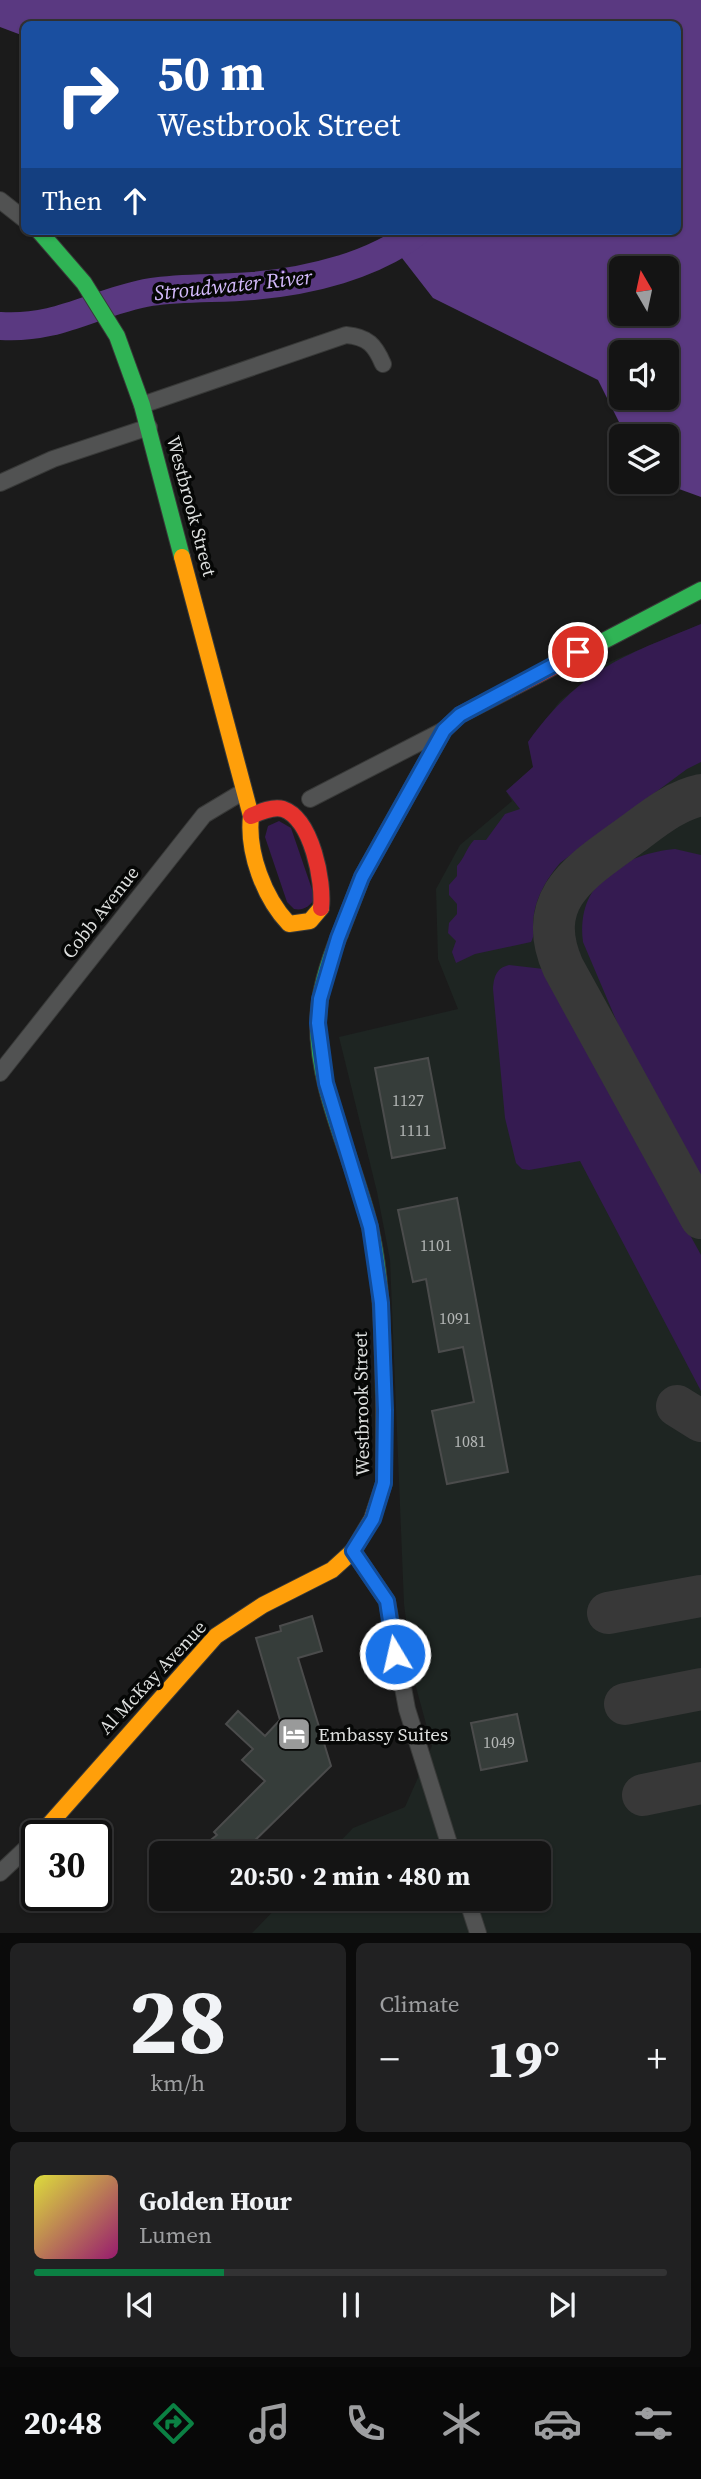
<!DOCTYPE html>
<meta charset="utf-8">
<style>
body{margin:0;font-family:"Source Serif 4",serif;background:#212122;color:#f1f3f6;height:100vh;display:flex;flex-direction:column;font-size:26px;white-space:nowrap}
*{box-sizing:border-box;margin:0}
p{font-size:23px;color:#9d9ea0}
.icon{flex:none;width:38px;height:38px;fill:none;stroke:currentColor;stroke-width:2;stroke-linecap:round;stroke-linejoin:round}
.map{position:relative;height:1933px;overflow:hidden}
.drawer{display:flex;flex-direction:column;gap:10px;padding:10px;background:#0b0b0b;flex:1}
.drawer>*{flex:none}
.banner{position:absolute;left:21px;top:21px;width:660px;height:214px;border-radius:10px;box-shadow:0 2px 5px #0004,0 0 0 2px #333334;background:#1a4fa0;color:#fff;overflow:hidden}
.needle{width:46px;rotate:351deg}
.tools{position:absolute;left:609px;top:256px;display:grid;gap:14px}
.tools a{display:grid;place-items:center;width:70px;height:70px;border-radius:10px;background:#141414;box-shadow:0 2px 5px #0004,0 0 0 2px #333334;font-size:35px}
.speed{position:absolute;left:21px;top:1820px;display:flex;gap:14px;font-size:35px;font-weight:700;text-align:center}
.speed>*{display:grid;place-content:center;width:91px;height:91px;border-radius:50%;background:#141414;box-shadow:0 2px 5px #0004,0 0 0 2px #333334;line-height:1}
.speed .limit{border:4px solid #111;border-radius:10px;background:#fff;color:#111}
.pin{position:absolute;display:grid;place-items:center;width:60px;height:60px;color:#fff;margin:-30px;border:4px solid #fff;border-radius:50%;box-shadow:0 2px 7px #0007}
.me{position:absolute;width:77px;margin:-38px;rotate:351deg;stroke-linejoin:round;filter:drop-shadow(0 0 5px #0008)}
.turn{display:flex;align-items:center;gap:24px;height:147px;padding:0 21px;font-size:32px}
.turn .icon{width:91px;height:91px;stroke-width:2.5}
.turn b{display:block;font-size:49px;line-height:60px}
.then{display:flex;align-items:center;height:66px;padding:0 21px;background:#0003;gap:14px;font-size:26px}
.big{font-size:52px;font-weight:700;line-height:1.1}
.drawer .tile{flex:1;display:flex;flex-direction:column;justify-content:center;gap:10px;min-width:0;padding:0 24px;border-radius:10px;background:#212122}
.drawer .dial{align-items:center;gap:0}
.dial b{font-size:91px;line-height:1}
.song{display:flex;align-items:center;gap:21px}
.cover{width:84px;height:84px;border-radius:10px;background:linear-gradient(135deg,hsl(60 70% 55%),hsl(320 70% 35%))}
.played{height:7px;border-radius:4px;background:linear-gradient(90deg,#0b8043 30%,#333334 30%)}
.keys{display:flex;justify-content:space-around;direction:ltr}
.heat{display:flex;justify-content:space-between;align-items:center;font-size:38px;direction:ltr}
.drawer .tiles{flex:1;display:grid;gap:10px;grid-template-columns:1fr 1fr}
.tile:last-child{grid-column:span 2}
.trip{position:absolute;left:149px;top:1841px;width:402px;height:70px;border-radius:10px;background:#141414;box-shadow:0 2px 5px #0004,0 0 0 2px #333334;font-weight:700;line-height:70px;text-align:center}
.tab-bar{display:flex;height:112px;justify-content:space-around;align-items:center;background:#080808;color:#9d9ea0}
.tab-bar .icon{width:49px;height:49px}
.tab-bar .current{color:#0b8043}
.tab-bar b{font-size:32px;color:#f1f3f6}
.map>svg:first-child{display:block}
.built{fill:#1e2522}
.green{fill:#351b51}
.water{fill:#5a3981;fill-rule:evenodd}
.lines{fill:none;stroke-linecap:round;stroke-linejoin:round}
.river{stroke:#5a3981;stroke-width:28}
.taxiway{stroke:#383838;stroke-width:42}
.building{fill:#363d3a;stroke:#4b4c4c;stroke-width:2}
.street-casing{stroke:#383938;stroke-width:18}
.fast-casing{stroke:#383938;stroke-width:18}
.slow-casing{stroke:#383938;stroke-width:18}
.jam-casing{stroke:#383938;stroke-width:18}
.street{stroke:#515252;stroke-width:16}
.fast{stroke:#30b455;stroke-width:16}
.slow{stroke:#ff9f0a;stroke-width:16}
.jam{stroke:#e5322d;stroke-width:16}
.route-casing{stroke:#114b97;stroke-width:18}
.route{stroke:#1a73e8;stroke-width:12}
.labels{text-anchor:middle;stroke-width:7;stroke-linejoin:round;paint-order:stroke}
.number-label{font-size:16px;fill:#b3b6b5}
.street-label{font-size:19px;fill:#dddfde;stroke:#060706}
.poi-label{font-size:19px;fill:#dddfde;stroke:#060706;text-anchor:start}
.water-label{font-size:21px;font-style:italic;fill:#d4bafc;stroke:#060706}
</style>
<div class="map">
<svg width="701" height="1933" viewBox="0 0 701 1933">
<rect width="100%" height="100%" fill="#1b1b1b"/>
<polygon class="built" points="701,624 701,1933 252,1933 285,1899 539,1899 539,1853 329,1853 353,1828 405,1807 432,1746 413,1676 404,1604 390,1260 377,1192 339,1037 458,1009 438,959 436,889 460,845 512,801 506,791 533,767 528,742 560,701 607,663"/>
<g class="green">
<path d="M701,624V762L687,769L560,863C548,877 537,895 534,914C532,924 536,934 531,942L475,954L456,963L452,952L456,941L448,933L449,923L457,914V904L449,895V885L457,876V866C465,857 466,849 474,840H486L505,814L520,809L506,791L533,767L528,742C581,669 621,657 701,624Z"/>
<path d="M279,821L291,828L315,898C310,906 304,911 294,909L287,902L265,837L268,826Z"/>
<path d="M675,849L701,855V1179L628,1048L583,942C575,883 623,854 675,849Z"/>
<path d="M509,965L544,969L701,1255V1391L580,1161L529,1170L522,1169L516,1163L505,1118L493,989C494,977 496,968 509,965Z"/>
</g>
<path class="water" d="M0,0H701V497L657,481H667V436H626L598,380L433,298L381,231H677V24H24V36L0,27ZM621,268H667V313H621ZM621,352H667V397H621Z"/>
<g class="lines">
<path class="river" d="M0,326C61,330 96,301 151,292C184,287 219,289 253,286C309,281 373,266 418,231"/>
<g class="taxiway">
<path d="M701,795C674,801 653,819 631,835C582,871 533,898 563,967L701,1218"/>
<polyline points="677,1406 701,1421"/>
<polyline points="608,1613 701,1596"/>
<polyline points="625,1704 701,1689"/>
<polyline points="643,1795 701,1783"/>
</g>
</g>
<g class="building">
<polygon points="428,1058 445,1148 392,1158 375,1068"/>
<polygon points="457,1198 508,1472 447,1484 432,1411 474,1402 463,1347 439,1352 426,1279 413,1282 398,1210"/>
<polygon points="312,1616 322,1651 298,1658 331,1766 242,1853 230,1848 226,1851 212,1839 217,1835 214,1832 265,1781 242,1760 253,1749 226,1724 238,1711 265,1736 280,1720 256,1638 281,1631 280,1626"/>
<polygon points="517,1714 527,1761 481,1770 471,1723"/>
</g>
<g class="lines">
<g class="street-casing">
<g id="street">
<polyline points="0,200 24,219"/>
<path d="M142,405L346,335C368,337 375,345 383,364"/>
<polyline points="0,483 53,459 149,427"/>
<polyline points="310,799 444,730"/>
<polyline points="0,1073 204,815 244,791"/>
<polyline points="353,1551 387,1601 407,1709 452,1853"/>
<polyline points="0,1873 37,1838"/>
<polyline points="467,1899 478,1933"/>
</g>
</g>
<g class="fast-casing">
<g id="fast">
<polyline points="39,231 84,283 117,336 142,405 182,557"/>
<polyline points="594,646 701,590"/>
<path d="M340,934C329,960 319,992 318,1021C317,1092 354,1159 370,1227C383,1282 382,1340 384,1396"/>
</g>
</g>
<g class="slow-casing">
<g id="slow">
<path d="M182,557L251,816C247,852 264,898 289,924L310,921L321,908"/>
<polyline points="39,1836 216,1636 263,1605 332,1570 353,1551 372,1519 384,1483 384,1396"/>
</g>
</g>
<g class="jam-casing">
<g id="jam">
<path d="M251,816C260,812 273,806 283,809C312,819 324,882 321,908"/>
<polyline points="340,934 362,877 444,730 460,715 594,646"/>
</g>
</g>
<use href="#street" class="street"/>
<use href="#fast" class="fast"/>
<use href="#slow" class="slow"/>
<use href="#jam" class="jam"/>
</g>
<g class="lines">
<g class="route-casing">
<polyline id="route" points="395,1654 387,1601 353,1551 373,1519 384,1483 385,1410 381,1303 370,1227 326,1083 318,1023 320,999 338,938 362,877 444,730 460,715 578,652"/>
</g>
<use href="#route" class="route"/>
</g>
<defs>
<g id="hotel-square" transform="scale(1.75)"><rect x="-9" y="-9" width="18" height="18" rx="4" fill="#999a9a" stroke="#060706"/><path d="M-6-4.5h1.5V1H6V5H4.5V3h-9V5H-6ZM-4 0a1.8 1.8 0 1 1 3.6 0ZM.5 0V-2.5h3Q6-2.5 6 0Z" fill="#fff"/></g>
</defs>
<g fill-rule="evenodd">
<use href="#hotel-square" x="294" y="1734"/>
</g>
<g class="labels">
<g class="number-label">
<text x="408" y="1106">1127</text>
<text x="415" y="1136">1111</text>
<text x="436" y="1251">1101</text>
<text x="455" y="1324">1091</text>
<text x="470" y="1447">1081</text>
<text x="499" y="1748">1049</text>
</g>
<g class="street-label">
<text transform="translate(192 506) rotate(75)" y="7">Westbrook Street</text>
<text transform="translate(100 912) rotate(-52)" y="7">Cobb Avenue</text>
<text transform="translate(361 1404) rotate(-91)" y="7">Westbrook Street</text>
<text transform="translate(152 1677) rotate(-47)" y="7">Al McKay Avenue</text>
</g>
<g class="poi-label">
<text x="318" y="1741">Embassy Suites</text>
</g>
<g class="water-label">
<text transform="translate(233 285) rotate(-6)" y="7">Stroudwater River</text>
</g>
</g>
</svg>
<div class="tools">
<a><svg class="needle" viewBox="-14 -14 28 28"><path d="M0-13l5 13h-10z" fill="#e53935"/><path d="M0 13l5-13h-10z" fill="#9d9ea0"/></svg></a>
<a><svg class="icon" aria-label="sound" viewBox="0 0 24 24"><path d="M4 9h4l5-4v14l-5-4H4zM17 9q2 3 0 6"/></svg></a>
<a><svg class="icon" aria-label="layers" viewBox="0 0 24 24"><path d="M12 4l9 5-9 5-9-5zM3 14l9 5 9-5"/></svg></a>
</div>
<div class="speed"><div class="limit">30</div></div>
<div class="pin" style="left:578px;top:652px;background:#d93025"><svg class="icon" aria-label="arrive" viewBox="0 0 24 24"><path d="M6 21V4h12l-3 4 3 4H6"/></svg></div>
<svg class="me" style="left:395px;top:1654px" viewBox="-20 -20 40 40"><circle r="17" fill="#1a73e8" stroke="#fff" stroke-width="3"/><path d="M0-11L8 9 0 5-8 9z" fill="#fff"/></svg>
<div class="trip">20:50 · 2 min · 480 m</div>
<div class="banner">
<div class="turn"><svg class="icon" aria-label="right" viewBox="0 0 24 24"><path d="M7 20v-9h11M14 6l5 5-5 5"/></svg><div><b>50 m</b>Westbrook Street</div></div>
<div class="then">Then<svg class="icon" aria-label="ahead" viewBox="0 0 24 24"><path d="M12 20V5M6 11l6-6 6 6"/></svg></div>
</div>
</div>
<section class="drawer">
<div class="tiles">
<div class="tile dial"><b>28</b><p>km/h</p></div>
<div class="tile"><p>Climate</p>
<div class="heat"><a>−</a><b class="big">19°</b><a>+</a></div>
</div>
<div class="tile">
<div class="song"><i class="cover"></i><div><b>Golden Hour</b><p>Lumen</p></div></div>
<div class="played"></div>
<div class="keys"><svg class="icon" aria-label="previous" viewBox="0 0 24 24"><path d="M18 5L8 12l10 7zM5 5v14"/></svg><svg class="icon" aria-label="pause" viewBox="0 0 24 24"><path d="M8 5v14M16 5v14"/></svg><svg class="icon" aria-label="next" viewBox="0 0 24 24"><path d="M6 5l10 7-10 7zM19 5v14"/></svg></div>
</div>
</div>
</section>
<nav class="tab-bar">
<b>20:48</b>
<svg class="icon current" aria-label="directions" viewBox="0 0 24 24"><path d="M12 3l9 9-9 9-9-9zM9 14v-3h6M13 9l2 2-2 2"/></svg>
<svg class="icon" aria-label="music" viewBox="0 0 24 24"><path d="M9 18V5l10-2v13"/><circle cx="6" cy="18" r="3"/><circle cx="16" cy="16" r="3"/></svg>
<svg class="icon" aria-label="phone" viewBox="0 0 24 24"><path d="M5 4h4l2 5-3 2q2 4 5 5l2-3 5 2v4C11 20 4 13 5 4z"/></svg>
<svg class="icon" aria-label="climate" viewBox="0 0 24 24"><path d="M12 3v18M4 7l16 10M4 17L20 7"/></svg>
<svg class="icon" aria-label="car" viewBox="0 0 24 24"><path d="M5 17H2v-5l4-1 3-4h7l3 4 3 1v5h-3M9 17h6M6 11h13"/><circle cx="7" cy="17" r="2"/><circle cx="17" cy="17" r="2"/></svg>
<svg class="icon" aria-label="filters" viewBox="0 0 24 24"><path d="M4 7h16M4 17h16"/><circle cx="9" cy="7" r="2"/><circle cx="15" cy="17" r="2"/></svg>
</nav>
